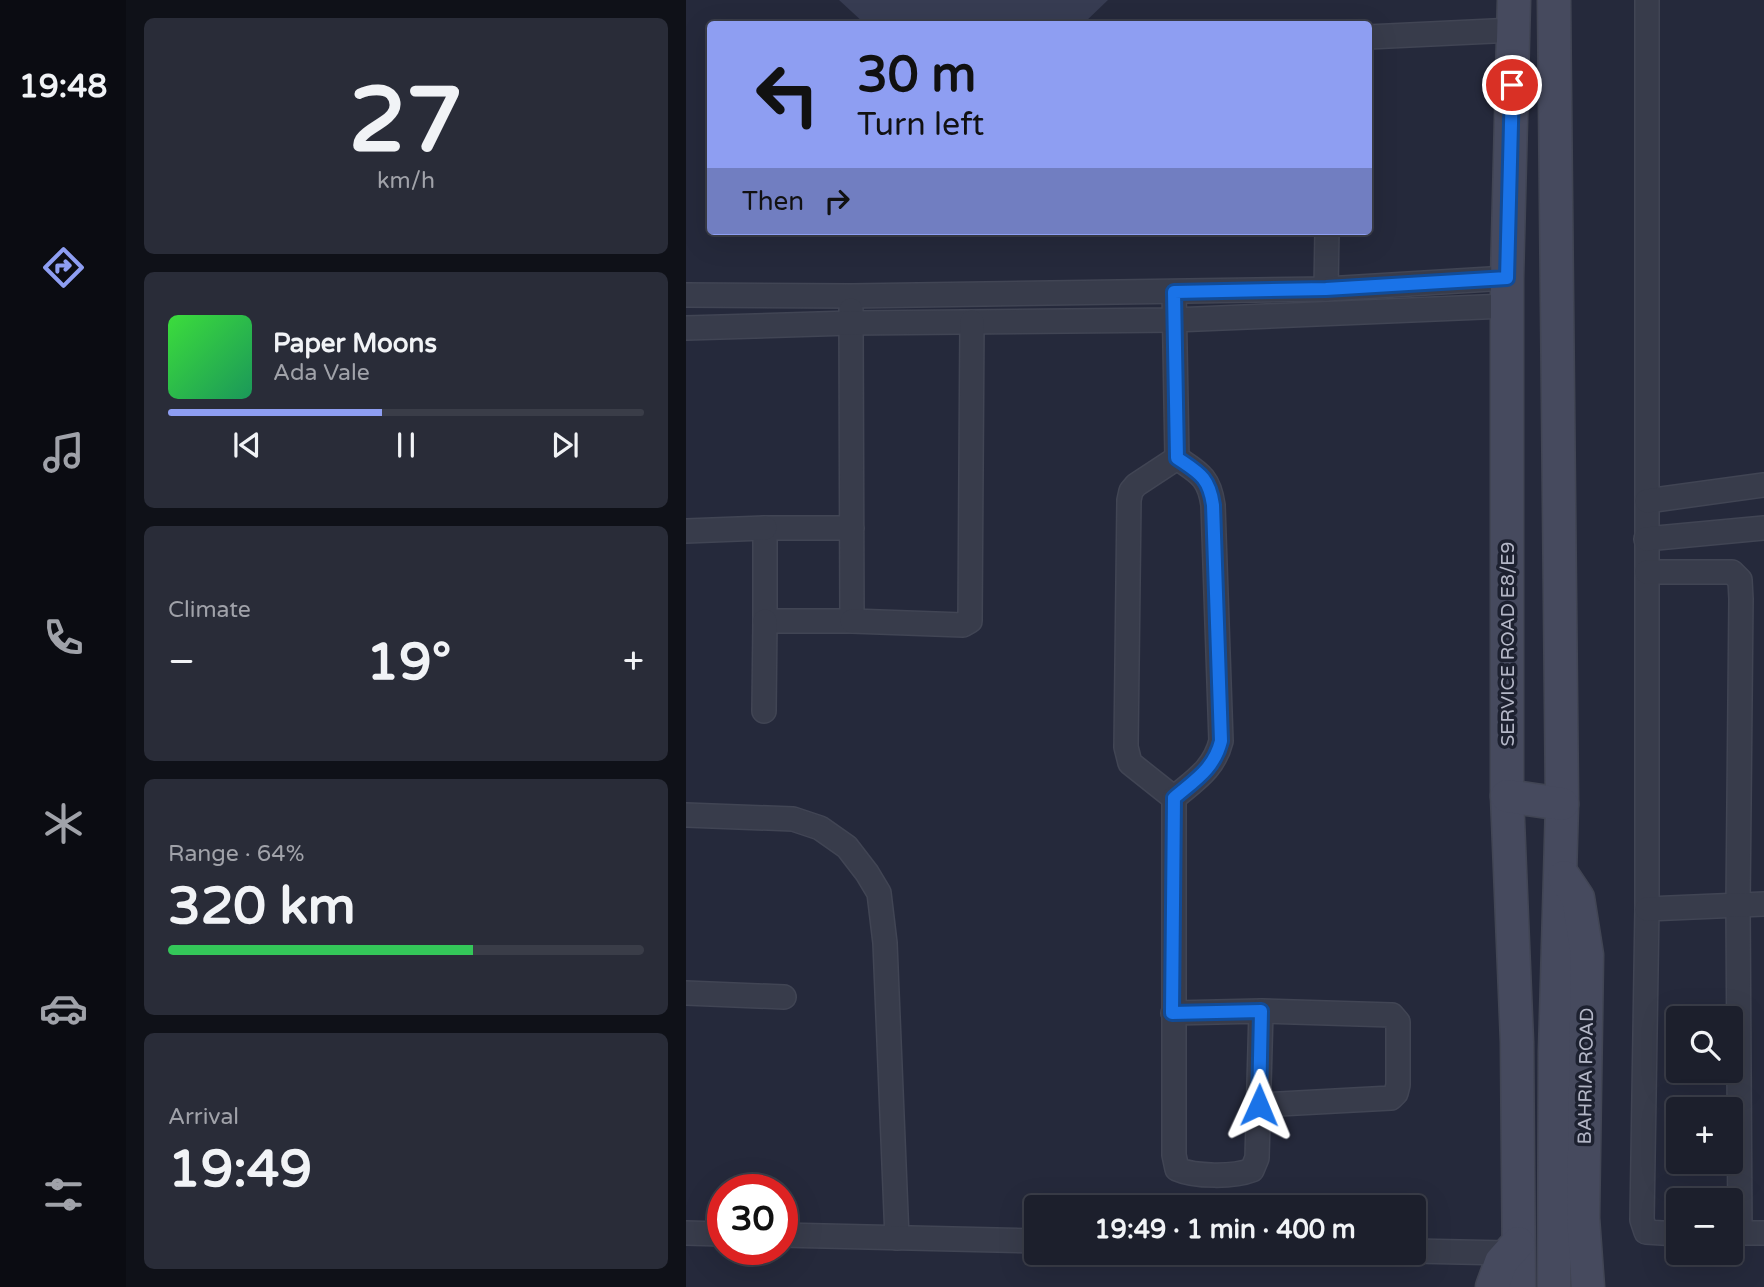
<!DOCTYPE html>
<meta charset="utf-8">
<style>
body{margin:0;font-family:"Varela Round",sans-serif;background:#292c38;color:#f1f3f6;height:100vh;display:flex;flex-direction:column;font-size:26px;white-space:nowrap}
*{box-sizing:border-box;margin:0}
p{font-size:23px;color:#a0a2a9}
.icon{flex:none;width:38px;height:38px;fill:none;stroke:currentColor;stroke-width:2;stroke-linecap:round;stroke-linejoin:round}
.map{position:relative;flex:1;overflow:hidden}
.side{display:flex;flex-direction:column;gap:18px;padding:18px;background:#0f1118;width:560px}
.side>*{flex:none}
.top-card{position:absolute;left:21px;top:21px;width:665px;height:214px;border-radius:7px;box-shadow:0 7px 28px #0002,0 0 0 2px #3a3d48;background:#8e9ef2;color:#111;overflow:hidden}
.tools{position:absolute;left:980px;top:1006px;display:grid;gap:14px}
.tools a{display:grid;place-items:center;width:77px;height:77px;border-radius:7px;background:#1c1f2c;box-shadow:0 7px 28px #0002,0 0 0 2px #3a3d48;font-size:35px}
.speed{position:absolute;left:21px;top:1174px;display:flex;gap:14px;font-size:35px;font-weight:700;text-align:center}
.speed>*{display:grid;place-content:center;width:91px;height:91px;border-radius:50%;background:#1c1f2c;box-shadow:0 7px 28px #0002,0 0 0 2px #3a3d48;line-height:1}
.speed .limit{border:10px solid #d22;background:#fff;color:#111}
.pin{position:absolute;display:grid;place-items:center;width:60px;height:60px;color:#fff;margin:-30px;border:4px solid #fff;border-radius:50%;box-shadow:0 2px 7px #0007}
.me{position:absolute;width:77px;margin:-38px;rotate:1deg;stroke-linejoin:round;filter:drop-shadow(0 0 5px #0008)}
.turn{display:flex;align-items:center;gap:24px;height:147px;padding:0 35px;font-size:32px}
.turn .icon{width:91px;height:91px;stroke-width:2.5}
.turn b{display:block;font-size:49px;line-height:60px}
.then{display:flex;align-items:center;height:66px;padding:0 35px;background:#0003;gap:14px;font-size:26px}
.big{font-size:52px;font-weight:700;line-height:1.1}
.side .tile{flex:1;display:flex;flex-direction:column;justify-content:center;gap:10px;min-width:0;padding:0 24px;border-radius:10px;background:#292c38}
.side .dial{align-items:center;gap:0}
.dial b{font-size:91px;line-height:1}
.song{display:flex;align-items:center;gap:21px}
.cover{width:84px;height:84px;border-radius:10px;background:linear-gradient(135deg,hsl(120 70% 55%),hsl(150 70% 35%))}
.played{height:7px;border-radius:4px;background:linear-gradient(90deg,#8e9ef2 45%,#3a3d48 45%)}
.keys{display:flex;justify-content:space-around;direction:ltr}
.heat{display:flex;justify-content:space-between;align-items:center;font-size:38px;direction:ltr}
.charge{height:10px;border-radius:5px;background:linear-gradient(90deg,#34c759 64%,#3a3d48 0)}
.trip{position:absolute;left:338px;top:1195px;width:402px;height:70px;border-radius:7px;background:#1c1f2c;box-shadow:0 7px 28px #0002,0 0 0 2px #3a3d48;font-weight:700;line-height:70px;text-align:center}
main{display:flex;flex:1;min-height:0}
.menu{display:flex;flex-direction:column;width:126px;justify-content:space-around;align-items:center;background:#0b0c12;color:#a0a2a9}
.menu .icon{width:49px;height:49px}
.menu .on{color:#8e9ef2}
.menu b{font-size:32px;color:#f1f3f6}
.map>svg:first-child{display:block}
.building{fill:#373c52}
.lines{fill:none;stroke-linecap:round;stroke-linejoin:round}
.street-casing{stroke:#414554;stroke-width:26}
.secondary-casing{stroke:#414554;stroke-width:35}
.street{stroke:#383c4b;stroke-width:23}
.secondary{stroke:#464a5e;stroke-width:32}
.route-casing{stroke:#114b97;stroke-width:18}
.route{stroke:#1a73e8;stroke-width:12}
.labels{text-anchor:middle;stroke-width:7;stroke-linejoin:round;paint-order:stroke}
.street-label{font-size:19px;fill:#b4b7c7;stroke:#1d2130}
</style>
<main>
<nav class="menu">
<b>19:48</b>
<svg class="icon on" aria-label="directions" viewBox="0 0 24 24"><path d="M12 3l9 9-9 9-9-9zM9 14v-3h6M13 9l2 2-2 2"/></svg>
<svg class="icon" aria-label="music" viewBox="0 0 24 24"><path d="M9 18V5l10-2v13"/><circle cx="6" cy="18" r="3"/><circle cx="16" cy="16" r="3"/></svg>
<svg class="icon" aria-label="phone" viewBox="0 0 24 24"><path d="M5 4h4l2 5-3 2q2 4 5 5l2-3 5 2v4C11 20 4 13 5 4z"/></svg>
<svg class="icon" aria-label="climate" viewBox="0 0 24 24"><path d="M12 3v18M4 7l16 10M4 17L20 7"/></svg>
<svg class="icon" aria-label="car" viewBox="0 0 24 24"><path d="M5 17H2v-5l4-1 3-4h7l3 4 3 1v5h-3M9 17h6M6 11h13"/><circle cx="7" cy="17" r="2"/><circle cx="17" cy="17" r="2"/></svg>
<svg class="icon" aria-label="filters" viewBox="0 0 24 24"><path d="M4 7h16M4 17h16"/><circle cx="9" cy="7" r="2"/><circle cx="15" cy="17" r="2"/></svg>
</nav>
<section class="side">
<div class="tile dial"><b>27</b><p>km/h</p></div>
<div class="tile">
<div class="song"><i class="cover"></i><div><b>Paper Moons</b><p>Ada Vale</p></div></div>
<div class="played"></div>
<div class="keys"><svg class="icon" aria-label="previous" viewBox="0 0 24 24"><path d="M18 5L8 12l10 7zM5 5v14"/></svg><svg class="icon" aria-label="pause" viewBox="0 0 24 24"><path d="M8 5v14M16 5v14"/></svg><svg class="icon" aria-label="next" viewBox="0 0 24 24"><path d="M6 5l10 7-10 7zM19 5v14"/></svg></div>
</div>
<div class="tile"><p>Climate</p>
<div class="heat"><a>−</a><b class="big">19°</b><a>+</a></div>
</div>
<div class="tile"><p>Range · 64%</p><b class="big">320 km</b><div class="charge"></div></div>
<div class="tile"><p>Arrival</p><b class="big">19:49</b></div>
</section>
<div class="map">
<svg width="1078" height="1287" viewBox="0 0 1078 1287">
<rect width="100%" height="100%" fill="#25293b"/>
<polygon class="building" points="153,0 422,0 397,24 179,24"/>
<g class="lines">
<g class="street-casing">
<g id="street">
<polyline points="961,0 961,909 956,1220 960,1232 992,1234"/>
<polyline points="682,37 828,30"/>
<polyline points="640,289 641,231"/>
<path d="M488,292L491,458L450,485L445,491L443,500L440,747L444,763L488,798C509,780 528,769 535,741L527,505C523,477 513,473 491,458"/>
<polyline points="0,295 165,296 640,289 821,278"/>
<polyline points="165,310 165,323 166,621 79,621 79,528 166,528"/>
<polyline points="0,328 165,323 488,320 820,306"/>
<polyline points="961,501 1078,485"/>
<polyline points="0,531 79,528"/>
<polyline points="960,539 1078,528"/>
<polyline points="961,572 1046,572 1054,580 1055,599 1052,905 1054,1233"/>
<polyline points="166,621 277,625 284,621 286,322"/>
<polyline points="78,711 79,621"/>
<polyline points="0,815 107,819 134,828 161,847 181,873 193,893 199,943 211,1238"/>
<polyline points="961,909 1078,904"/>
<polyline points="0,993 98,997"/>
<path d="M487,1013L575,1011L571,1158L566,1170C548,1177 509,1177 491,1169L488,1155V798"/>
<polyline points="573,1105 705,1098 710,1093 712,1085 712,1022 706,1015 575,1011"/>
<polyline points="0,1233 37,1234"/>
<polyline points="1045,1233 1078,1233"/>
<polyline points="96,1235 350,1241"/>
<polyline points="728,1251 821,1253"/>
</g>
</g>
<g class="secondary-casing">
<g id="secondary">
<polyline points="828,0 821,278 821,796 831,1042 833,1287"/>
<polyline points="868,0 876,804 869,1052 868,1287"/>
<polyline points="821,796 876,804"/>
<polyline points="878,877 892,898 901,955 897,1218 902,1287"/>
<polyline points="806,1287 815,1262 832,1243"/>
</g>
</g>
<use href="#street" class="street"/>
<use href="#secondary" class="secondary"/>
</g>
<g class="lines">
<g class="route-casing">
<path id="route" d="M573,1105L575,1011L486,1013L488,798C509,780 528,769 535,741L527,505C523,477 513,473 491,458L488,292L640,289L821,278L826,85"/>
</g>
<use href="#route" class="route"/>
</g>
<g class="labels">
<g class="street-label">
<text transform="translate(821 644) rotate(-90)" y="7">SERVICE ROAD E8/E9</text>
<text transform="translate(899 1076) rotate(-89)" y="7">BAHRIA ROAD</text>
</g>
</g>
</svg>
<div class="tools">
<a><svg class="icon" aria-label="search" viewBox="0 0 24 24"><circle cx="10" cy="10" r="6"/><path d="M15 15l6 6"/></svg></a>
<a>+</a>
<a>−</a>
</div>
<div class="speed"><div class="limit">30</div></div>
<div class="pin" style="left:826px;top:85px;background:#d93025"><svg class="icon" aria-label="arrive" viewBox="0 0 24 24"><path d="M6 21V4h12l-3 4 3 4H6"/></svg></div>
<svg class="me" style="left:573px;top:1105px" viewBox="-20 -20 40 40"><path d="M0-17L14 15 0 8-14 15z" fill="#1a73e8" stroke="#fff" stroke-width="4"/></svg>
<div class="trip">19:49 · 1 min · 400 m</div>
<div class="top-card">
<div class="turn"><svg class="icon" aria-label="left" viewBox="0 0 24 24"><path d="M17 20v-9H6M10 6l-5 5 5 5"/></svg><div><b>30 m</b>Turn left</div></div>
<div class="then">Then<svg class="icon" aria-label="right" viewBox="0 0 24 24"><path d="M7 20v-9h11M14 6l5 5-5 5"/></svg></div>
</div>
</div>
</main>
